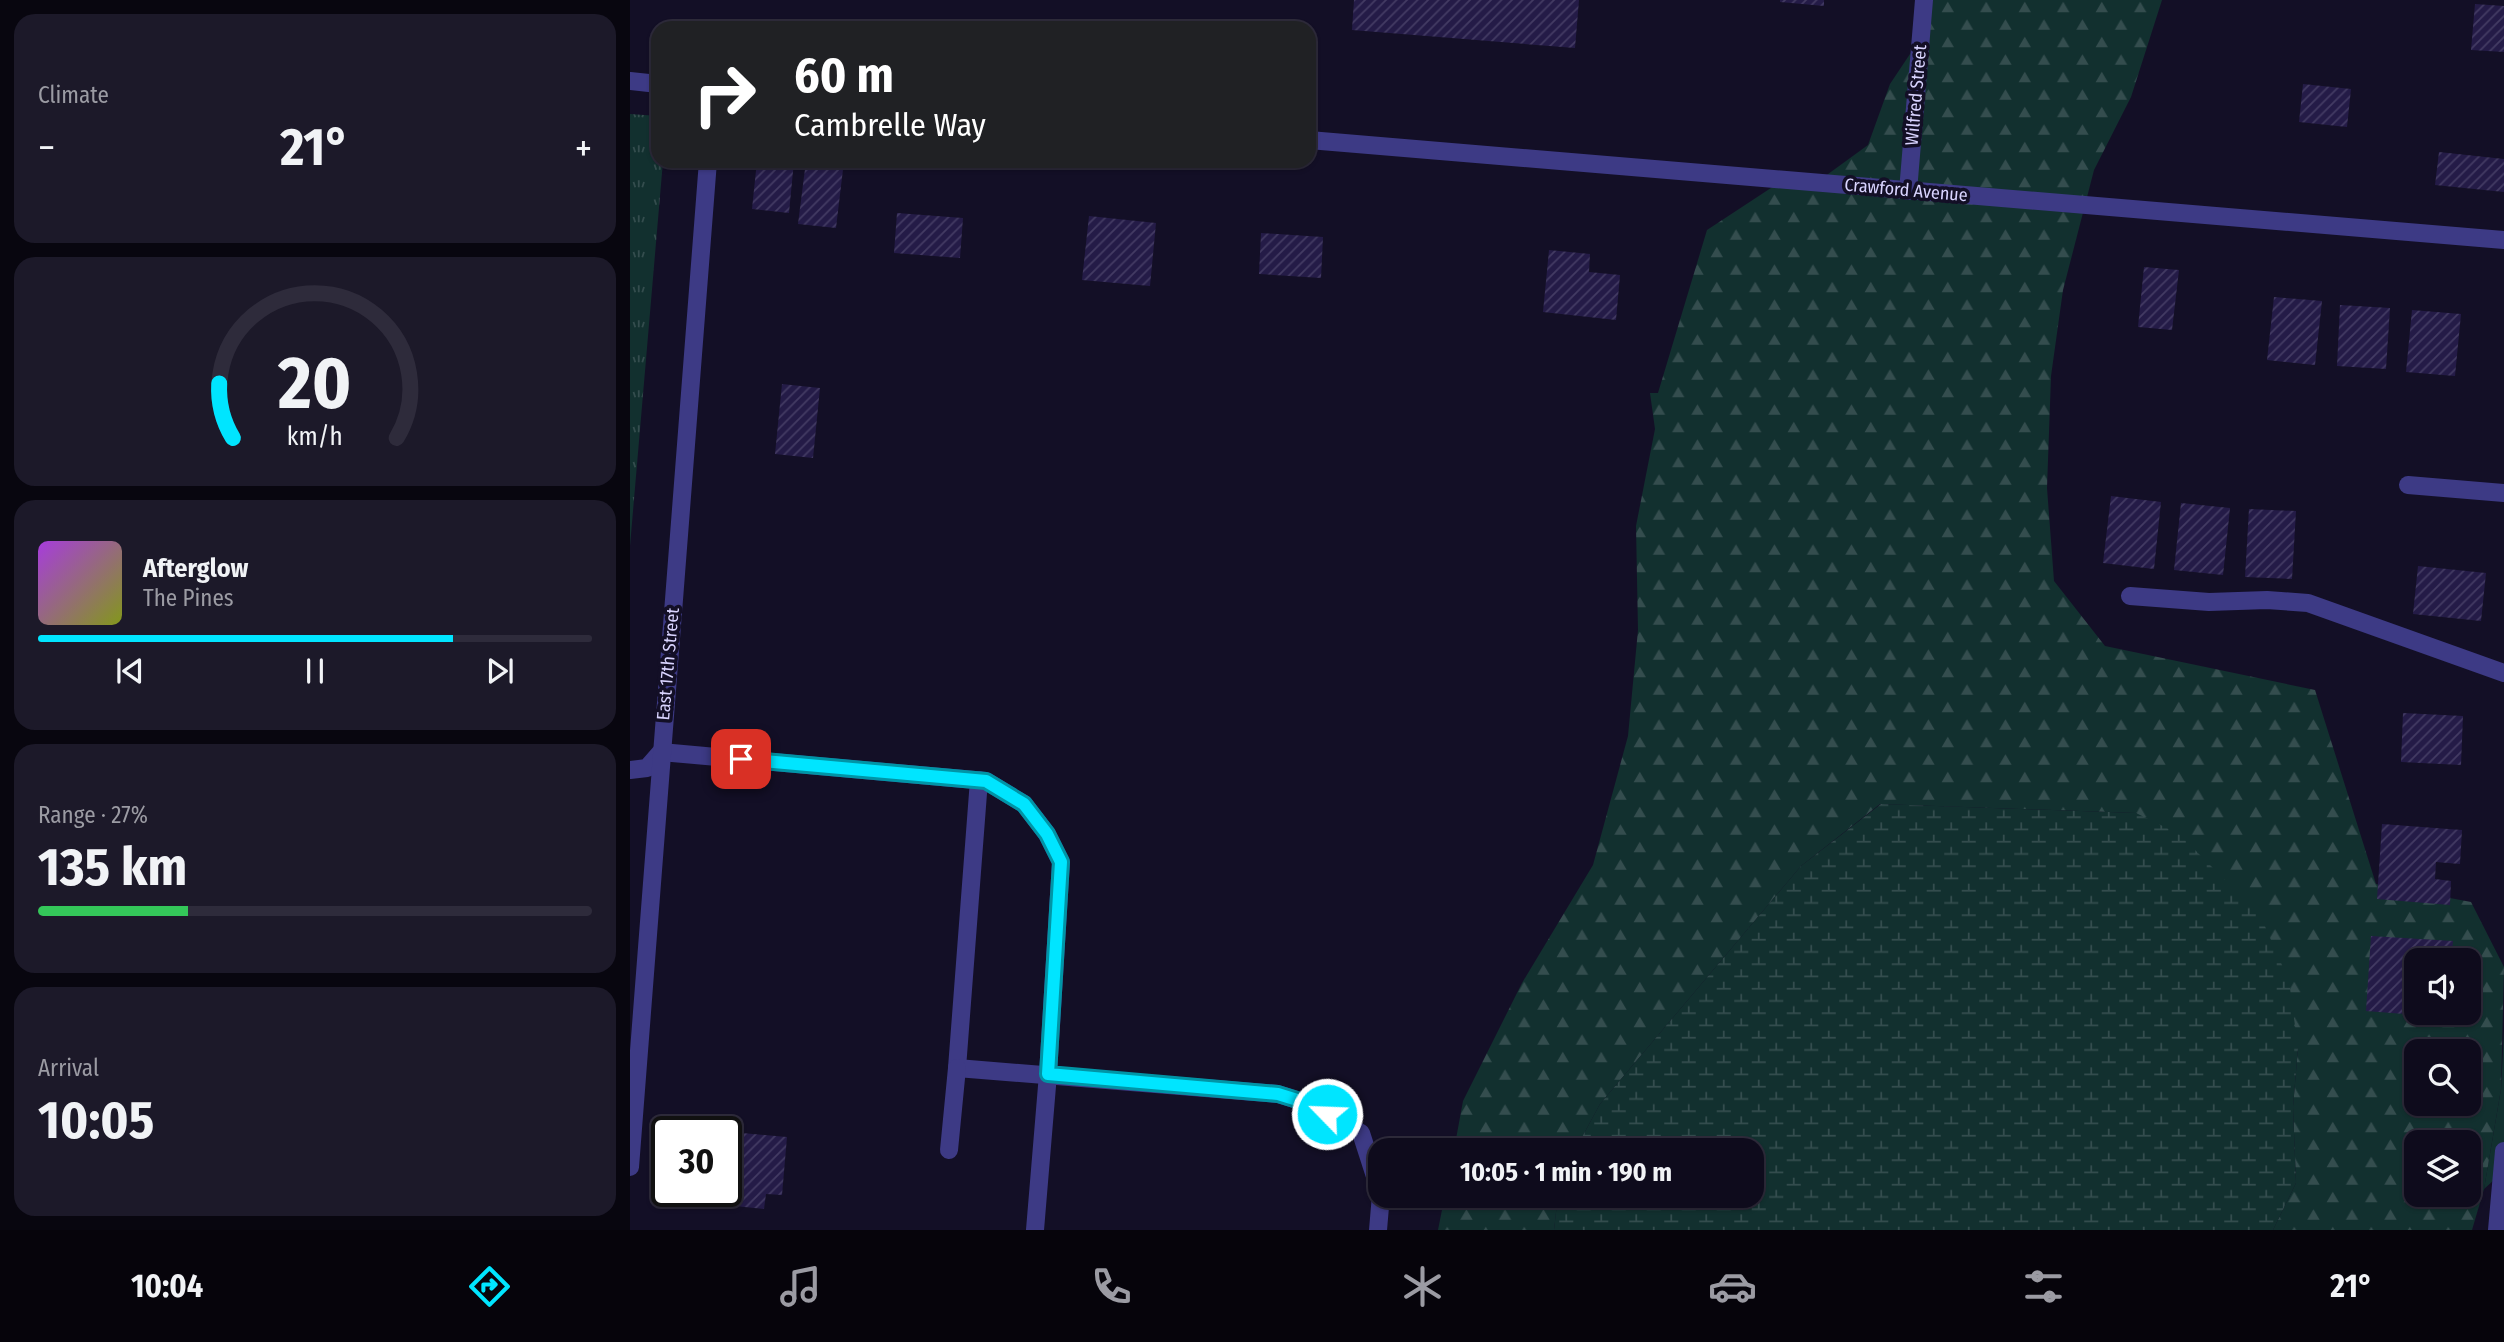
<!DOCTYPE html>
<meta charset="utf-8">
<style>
body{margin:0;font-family:"Fira Sans Condensed",sans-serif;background:#1c1929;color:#f1f3f6;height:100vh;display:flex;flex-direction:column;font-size:26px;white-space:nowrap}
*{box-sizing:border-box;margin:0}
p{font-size:23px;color:#9b9ba3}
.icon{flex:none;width:38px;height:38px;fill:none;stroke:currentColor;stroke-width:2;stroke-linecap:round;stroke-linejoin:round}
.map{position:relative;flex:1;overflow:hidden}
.details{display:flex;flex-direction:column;gap:14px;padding:14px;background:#08060f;width:630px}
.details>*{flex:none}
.hud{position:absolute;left:21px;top:21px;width:665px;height:147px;border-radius:21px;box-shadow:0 2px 5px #0004,0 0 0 2px #2e2b3b;background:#202124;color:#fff;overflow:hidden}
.fabs{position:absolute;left:1774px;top:948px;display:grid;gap:14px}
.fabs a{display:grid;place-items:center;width:77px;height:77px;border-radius:14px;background:#0e0b1c;box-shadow:0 2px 5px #0004,0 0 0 2px #2e2b3b;font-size:35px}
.speed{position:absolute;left:21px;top:1116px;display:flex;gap:14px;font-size:35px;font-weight:700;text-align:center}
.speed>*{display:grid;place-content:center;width:91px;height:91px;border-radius:50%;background:#0e0b1c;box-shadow:0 2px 5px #0004,0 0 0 2px #2e2b3b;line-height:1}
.speed .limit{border:4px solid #111;border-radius:10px;background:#fff;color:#111}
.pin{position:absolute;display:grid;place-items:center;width:60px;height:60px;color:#fff;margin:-30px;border-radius:14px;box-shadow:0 4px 10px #0006}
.me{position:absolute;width:77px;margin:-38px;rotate:294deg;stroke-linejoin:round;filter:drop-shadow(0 0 5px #0008)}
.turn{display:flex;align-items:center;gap:24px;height:147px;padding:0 28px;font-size:32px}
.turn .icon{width:91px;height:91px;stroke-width:2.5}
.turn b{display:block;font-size:49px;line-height:60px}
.big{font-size:52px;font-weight:700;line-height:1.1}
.details .card{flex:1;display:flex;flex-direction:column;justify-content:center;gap:10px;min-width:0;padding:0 24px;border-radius:21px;background:#1c1929}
.details .dial{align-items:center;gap:0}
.dial svg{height:182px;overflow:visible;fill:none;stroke:#2e2b3b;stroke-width:7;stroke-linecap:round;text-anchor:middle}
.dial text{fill:#f1f3f6;stroke:none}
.song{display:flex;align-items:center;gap:21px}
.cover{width:84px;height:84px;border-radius:10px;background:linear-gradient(135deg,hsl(280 70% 55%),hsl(70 70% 35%))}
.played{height:7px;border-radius:4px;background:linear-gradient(90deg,#00e5ff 75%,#2e2b3b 75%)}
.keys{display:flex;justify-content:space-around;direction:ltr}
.heat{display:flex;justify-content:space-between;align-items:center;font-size:38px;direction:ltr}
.charge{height:10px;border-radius:5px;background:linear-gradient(90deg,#34c759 27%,#2e2b3b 0)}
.trip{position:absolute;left:738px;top:1138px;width:396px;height:70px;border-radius:21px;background:#0e0b1c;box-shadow:0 2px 5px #0004,0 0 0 2px #2e2b3b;font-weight:700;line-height:70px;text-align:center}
.dock{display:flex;height:112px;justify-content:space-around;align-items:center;background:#06040b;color:#9b9ba3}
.dock .icon{width:49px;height:49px}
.dock .active{color:#00e5ff}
.dock b{font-size:32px;color:#f1f3f6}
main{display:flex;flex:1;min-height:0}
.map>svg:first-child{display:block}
.green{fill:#12302f}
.forest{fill:url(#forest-firs);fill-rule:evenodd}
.wetland{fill:url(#wetland-marsh)}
.park{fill:url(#park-tufts)}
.building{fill:url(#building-hatch)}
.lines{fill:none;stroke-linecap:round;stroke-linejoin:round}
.minor{stroke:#3d3a85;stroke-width:18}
.route-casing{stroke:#0095a6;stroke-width:18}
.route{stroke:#00e5ff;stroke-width:12}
.labels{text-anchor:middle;stroke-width:7;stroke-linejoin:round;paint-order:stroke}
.street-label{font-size:18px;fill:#d9d4ff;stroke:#130f26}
</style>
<main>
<section class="details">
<div class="card"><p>Climate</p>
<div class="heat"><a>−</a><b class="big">21°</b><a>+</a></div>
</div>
<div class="card dial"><svg viewBox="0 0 100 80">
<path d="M14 69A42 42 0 1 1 86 69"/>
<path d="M14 69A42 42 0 0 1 8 45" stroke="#00e5ff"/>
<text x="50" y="56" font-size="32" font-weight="700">20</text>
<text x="50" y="72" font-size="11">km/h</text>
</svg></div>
<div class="card">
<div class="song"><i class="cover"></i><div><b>Afterglow</b><p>The Pines</p></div></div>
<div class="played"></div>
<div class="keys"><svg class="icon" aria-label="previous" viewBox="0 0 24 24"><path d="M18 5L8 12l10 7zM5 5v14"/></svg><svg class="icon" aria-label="pause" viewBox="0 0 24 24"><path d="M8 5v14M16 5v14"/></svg><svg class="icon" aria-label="next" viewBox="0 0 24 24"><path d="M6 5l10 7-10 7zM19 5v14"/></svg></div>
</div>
<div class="card"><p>Range · 27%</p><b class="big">135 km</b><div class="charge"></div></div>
<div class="card"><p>Arrival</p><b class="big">10:05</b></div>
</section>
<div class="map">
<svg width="1874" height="1230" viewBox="0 0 1874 1230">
<defs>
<pattern id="forest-firs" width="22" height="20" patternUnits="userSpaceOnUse" patternTransform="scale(1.75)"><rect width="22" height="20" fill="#12302f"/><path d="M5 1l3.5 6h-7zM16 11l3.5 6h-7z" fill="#344d4e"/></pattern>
<pattern id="wetland-marsh" width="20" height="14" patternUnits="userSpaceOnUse" patternTransform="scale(1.75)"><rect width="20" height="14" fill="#12302f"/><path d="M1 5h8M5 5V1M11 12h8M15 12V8" fill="none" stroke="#344d4e"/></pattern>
<pattern id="park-tufts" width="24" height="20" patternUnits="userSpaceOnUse" patternTransform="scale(1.75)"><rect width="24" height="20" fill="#12302f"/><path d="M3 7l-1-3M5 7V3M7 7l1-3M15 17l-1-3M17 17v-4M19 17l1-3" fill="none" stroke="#344d4e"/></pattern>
<pattern id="building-hatch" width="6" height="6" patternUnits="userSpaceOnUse" patternTransform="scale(1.75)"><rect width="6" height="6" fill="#241b47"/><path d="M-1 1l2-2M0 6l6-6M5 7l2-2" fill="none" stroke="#433b63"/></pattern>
</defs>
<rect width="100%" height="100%" fill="#130f26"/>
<polygon class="green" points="1874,1030 1874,1171 1854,1189 1871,1089"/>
<g class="forest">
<path d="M1291,0H1532L1501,97L1464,170L1433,290L1421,376L1417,488L1424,581L1475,646L1685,690L1746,884L1841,902L1874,967L1871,1089L1854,1189L1842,1230H1643L1666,1183L1663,1107L1668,1048L1506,813L1250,804L1171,866L970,1104L945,1150H824L833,1101L892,983L963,865L998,736L1008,630L1006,526L1025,429L1020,393H1028L1077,230L1144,186L1194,177L1238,145L1260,84L1288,42ZM1787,961H1839V1013H1787ZM1787,1052H1839V1104H1787ZM1787,1143H1839V1195H1787Z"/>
<polygon points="815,1195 928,1195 924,1230 808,1230"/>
</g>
<polygon class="wetland" points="1251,804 1506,813 1549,834 1630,915 1659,981 1668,1048 1663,1107 1666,1183 1643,1230 924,1230 928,1195 1122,1195 1122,1150 945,1150 970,1104 1171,866"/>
<polygon class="park" points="0,114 28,116 28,161 33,161 0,546"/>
<g class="building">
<polygon points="724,0 949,0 945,48 722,30"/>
<polygon points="1150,0 1194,0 1194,6 1150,2"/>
<polygon points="1845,4 1874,6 1874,52 1841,50"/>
<polygon points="1673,84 1721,89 1717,127 1669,122"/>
<polygon points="1809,152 1874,159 1874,192 1805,185"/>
<polygon points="127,161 164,161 159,213 122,209"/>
<polygon points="176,161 214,161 206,228 168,224"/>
<polygon points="267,213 333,218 330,258 264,253"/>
<polygon points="459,216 526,223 520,286 452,280"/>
<polygon points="631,233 693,237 691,278 629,274"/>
<polygon points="919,250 960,254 959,272 990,275 986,320 913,312"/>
<polygon points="1514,267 1549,270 1542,330 1508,327"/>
<polygon points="1644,297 1692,301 1685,365 1637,360"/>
<polygon points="1710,305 1760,308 1756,369 1707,366"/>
<polygon points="1782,310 1831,314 1825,376 1776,372"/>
<polygon points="152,384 190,388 183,458 145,454"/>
<polygon points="1481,496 1531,502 1524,569 1473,563"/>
<polygon points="1551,503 1600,508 1593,575 1544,570"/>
<polygon points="1619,509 1666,511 1662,579 1615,577"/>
<polygon points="1788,566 1856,573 1851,621 1783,614"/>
<polygon points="1773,713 1833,716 1831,765 1771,762"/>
<polygon points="1752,824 1832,830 1830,864 1806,862 1805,879 1821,881 1820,905 1747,899"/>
<polygon points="1741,936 1823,941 1821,961 1787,961 1787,1015 1736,1011"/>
<polygon points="101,1132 157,1137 152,1195 136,1194 134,1209 95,1205 98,1179 102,1179 103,1167 97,1167"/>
</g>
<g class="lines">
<g class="minor">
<polyline points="0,81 28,84"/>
<polyline points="679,140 1874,240"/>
<polyline points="1278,191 1294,0"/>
<polyline points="1778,485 1874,493"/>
<polyline points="1500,596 1579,602 1637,600 1678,603 1874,673"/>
<polyline points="0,770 17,768 31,752 356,781 394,804 417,834 431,862 418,1074 405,1230"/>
<polyline points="349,780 327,1068 648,1094 680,1104 731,1133 751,1195 748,1230"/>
<polyline points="319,1150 327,1068"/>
<polyline points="0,1167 78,161"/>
<polyline points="1867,1230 1874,1151"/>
</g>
</g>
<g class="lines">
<g class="route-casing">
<polyline id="route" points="111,759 356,781 394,804 417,834 431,862 418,1074 648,1094 680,1104 697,1114"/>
</g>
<use href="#route" class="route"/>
</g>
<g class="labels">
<g class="street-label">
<text transform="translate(1286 95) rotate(-85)" y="6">Wilfred Street</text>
<text transform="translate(1276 190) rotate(5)" y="6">Crawford Avenue</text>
<text transform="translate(38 664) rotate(-85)" y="6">East 17th Street</text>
</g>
</g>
</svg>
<div class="fabs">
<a><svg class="icon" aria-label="sound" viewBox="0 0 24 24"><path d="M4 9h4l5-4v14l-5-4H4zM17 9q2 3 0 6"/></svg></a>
<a><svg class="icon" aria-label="search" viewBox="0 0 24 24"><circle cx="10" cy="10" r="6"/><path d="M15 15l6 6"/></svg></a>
<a><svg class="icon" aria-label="layers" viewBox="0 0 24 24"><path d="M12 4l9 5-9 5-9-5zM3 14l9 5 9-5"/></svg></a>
</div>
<div class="speed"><div class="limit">30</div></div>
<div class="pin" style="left:111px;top:759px;background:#d93025"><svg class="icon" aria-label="arrive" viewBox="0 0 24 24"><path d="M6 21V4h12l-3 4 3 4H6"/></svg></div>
<svg class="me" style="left:697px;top:1114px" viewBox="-20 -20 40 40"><circle r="17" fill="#00e5ff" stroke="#fff" stroke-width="3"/><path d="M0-11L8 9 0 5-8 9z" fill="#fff"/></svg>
<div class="trip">10:05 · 1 min · 190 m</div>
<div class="hud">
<div class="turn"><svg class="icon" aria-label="right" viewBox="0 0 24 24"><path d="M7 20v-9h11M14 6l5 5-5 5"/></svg><div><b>60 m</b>Cambrelle Way</div></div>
</div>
</div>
</main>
<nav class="dock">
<b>10:04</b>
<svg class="icon active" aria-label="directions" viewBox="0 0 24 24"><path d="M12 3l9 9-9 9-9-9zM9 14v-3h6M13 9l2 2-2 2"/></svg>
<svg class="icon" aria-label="music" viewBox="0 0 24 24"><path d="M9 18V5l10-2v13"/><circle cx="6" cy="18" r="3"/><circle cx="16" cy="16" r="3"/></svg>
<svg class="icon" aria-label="phone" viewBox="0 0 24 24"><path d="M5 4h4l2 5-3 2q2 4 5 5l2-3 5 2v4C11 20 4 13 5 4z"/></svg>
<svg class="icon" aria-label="climate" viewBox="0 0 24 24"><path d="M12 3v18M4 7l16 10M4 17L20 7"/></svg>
<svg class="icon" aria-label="car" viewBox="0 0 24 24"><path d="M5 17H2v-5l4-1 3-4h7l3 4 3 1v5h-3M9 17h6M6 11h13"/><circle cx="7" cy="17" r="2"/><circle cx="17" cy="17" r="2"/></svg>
<svg class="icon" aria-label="filters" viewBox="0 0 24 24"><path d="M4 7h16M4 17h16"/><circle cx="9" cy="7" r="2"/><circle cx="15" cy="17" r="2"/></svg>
<b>21°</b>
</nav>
